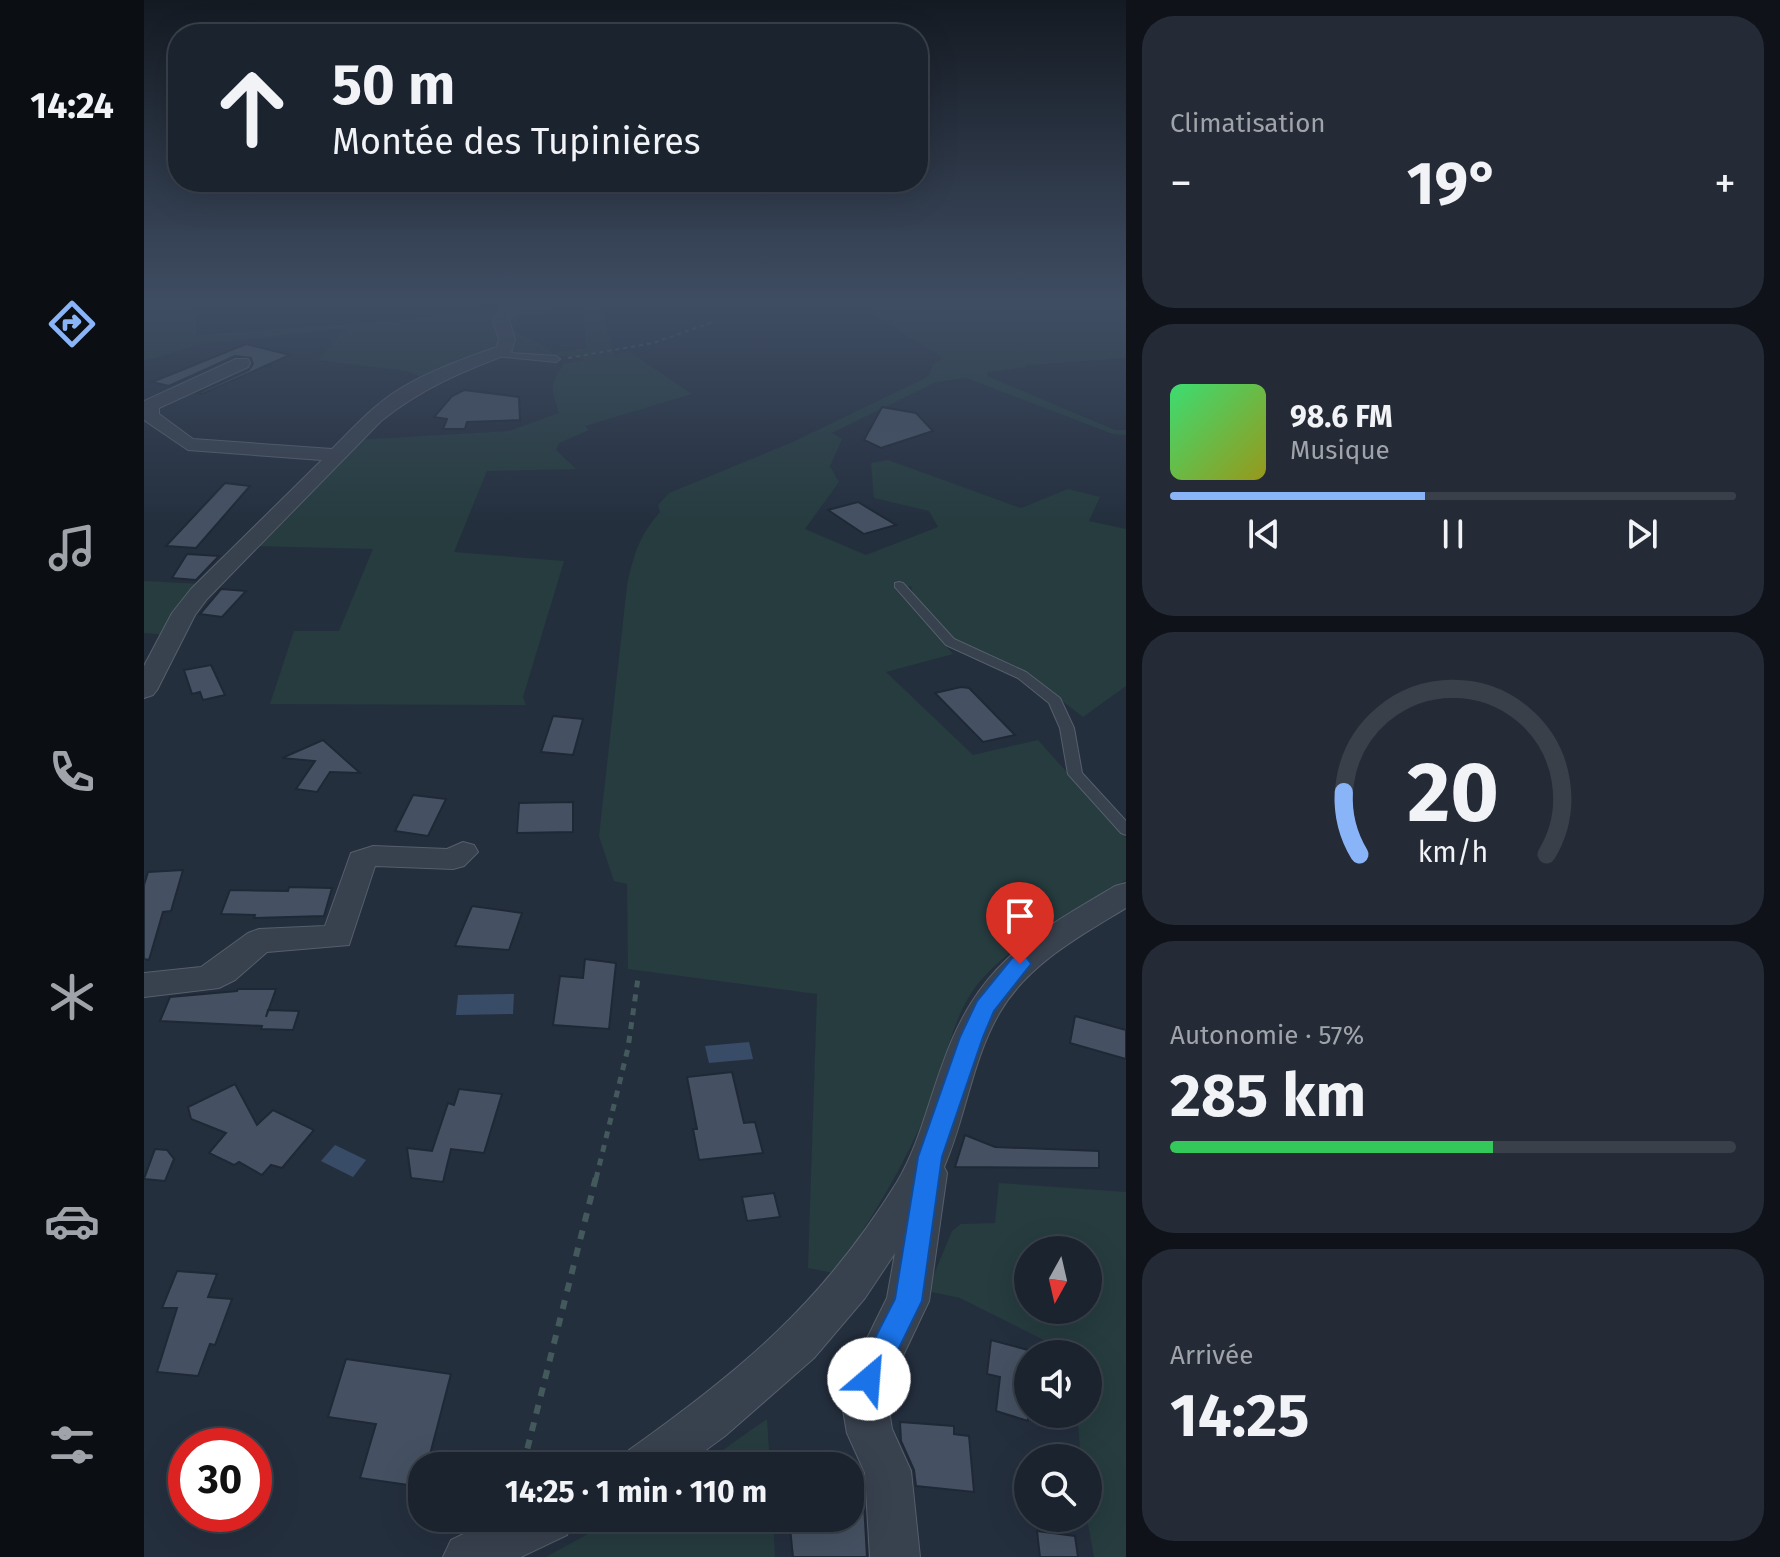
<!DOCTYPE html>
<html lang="fr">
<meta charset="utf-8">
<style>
body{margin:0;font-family:"Fira Sans",sans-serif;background:#242b36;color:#f1f3f6;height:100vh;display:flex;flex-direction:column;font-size:30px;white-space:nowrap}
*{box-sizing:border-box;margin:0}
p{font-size:26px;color:#a0a4aa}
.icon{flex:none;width:44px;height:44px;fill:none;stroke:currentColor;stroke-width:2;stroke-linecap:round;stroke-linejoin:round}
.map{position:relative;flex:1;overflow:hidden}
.details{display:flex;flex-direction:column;gap:16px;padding:16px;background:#0f1319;width:654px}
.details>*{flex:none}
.banner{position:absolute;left:24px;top:24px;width:760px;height:168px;border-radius:32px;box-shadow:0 8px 32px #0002,0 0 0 2px #39404a;background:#1b232e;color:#f1f3f6;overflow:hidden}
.needle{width:52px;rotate:188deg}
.buttons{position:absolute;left:870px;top:1236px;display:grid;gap:16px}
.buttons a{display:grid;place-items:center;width:88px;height:88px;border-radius:50%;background:#1b232e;box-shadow:0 8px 32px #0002,0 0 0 2px #39404a;font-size:40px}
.speed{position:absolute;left:24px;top:1428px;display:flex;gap:16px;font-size:40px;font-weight:700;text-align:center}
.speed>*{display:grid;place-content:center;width:104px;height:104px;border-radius:50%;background:#1b232e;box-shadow:0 8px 32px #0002,0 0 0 2px #39404a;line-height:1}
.speed .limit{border:12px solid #d22;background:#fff;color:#111}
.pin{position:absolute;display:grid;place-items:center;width:68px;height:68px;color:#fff;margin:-82px -34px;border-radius:50% 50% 50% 0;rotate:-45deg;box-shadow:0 0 8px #0007}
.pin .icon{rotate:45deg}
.me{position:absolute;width:88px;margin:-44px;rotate:27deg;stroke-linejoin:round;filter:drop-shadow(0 0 6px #0008)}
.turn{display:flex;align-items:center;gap:28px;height:168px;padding:0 32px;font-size:36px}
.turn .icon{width:104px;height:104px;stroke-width:2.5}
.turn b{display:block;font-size:56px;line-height:68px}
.big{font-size:60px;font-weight:700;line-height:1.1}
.details .tile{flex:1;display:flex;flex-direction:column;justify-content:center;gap:12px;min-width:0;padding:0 28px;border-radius:32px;background:#242b36}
.details .dial{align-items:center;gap:0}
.dial svg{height:208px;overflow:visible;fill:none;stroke:#39404a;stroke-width:7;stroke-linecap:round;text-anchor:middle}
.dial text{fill:#f1f3f6;stroke:none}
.song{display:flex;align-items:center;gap:24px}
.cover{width:96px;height:96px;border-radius:12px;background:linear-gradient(135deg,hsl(140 70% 55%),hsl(60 70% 35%))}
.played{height:8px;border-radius:4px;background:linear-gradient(90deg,#8ab4f8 45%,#39404a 45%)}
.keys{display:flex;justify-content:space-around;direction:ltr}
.heat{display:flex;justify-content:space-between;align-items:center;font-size:44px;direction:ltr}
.charge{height:12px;border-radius:6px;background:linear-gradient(90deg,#34c759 57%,#39404a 0)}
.trip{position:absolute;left:264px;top:1452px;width:456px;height:80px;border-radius:32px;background:#1b232e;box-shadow:0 8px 32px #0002,0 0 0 2px #39404a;font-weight:700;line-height:80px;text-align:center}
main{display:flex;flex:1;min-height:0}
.dock{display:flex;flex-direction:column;width:144px;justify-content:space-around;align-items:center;background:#0b0e12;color:#a0a4aa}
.dock .icon{width:56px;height:56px}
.dock .on{color:#8ab4f8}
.dock b{font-size:36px;color:#f1f3f6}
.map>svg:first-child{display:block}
.green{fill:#263c3f;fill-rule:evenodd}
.water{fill:#394c67}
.building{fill:#455162;stroke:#1f2835;stroke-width:2}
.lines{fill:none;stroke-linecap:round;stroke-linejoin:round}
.service-casing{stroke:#565f6c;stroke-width:2}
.minor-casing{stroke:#565f6c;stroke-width:2}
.path-far2{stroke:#44595c;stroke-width:2;stroke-dasharray:4 4;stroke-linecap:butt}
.path-far1{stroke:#44595c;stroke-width:5;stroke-dasharray:7 7;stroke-linecap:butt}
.path{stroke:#44595c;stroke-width:6;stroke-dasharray:9 9;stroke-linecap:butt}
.service{fill:#38414e;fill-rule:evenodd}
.minor{fill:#38414e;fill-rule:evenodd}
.route{fill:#1a73e8;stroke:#114b97;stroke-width:2}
</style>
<main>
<nav class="dock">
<b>14:24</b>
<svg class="icon on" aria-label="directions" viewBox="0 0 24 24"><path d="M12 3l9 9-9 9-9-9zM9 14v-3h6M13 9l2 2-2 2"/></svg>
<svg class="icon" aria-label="music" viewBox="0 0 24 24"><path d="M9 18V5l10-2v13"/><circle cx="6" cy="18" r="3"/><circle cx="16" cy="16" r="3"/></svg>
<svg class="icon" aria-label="phone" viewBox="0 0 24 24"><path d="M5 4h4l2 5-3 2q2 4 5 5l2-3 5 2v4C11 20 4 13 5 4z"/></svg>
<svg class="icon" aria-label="climate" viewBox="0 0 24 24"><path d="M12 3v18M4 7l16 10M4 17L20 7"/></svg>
<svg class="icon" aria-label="car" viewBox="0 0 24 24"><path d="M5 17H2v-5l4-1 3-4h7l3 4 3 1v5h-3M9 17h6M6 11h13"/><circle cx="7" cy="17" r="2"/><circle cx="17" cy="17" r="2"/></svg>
<svg class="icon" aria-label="filters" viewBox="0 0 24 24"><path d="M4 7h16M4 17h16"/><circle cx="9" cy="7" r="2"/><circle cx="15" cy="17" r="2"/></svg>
</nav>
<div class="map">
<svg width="982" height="1557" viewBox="0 0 982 1557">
<rect width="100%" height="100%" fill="#242f3e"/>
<g class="green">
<path d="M0,304H52V335L275,319L368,304H455L471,355L486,352L548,394L441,426L445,430L415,443L412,450L432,469L343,471L310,552L420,561L379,697L382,705L126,704L150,631H195L229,549L109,546L212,440L365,431L415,413C407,387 405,386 420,364L440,360L431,356L365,355L277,377L263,371L174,360L202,328L58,344L0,361ZM439,310L442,348L409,353C399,342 382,339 369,330L377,315Z"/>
<path d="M713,304H982V358L881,365L883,367L844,372L843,376L971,430H982V435L969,434L822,378L792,382L688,433L698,439L686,466L695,482L661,529L722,555L794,527L785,511L730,498L727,463L744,460L877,508L924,489L956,497L945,521L982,529V686L939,717L883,674L814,644L769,595L767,586L752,590L809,654L742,672L829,755L894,740L982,838V880C932,910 876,936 837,980C806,1016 802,1067 784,1109C758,1169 727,1221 690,1273L664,1268L673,994L484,969L483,884L470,881L455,836L483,586C489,556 496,534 516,512L514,505L525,493L649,442L779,379L785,375L789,364L796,361L797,357Z"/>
<polygon points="0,581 58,584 23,635 0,633"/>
<path d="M855,1183L982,1192V1557H950L943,1518L944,1458H937L933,1414H944V1354H928L816,1298L783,1291L808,1231L817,1224L851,1223ZM884,1250H944V1310H884Z"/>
<polygon points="623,1419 626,1466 556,1466"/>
<polygon points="473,1518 629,1518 631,1557 402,1557"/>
</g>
<g class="water">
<polygon points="370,994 369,1014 312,1015 314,995"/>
<polygon points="605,1042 609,1059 565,1063 561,1046"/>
<polygon points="191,1145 222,1160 209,1177 177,1161"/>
</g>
<g class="building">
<polygon points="102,344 146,355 58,394 54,393 105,370 109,364 107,358 91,356 25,386 8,382"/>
<polygon points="320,390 375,397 376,420 323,422 321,429 299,429 303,419 290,417 308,396"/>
<polygon points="738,407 772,413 789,431 737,448 720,440"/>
<polygon points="81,483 106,486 52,548 22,546"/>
<polygon points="714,502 752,525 720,534 684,510"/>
<polygon points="43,554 75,556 52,580 28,578"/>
<polygon points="77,589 102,591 78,617 56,614"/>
<polygon points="67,665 81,695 59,700 56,692 48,694 40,670"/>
<polygon points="817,687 825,688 871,735 839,742 791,693"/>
<polygon points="409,716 439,719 429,755 397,752"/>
<polygon points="179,740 216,773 186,772 173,792 152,789 171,761 138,758"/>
<polygon points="269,795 302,799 284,836 251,831"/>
<polygon points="429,802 429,832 373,833 375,803"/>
<polygon points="39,870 27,911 19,912 5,960 0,959 0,885 4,872"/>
<polygon points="145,887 188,888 180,916 110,918 111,915 77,914 86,890 144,891"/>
<polygon points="328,906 378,913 365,950 311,946"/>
<polygon points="441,959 472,963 465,1029 409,1025 416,976 439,978"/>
<polygon points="94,989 132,989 122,1017 124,1010 155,1011 149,1030 117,1029 118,1026 16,1021 26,997 93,991"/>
<polygon points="931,1016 982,1030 982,1059 926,1043"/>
<polygon points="588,1072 600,1123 611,1122 619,1153 555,1160 549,1129 553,1129 543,1077"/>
<polygon points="91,1084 113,1125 129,1110 170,1130 138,1168 127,1165 118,1175 95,1162 90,1165 65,1153 82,1133 47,1119 44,1107"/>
<polygon points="315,1089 358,1094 340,1153 307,1149 299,1182 267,1178 263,1148 288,1151 304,1103 310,1105"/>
<polygon points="821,1135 851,1147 955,1151 955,1168 811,1167"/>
<polygon points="11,1149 23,1150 30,1159 21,1181 0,1179"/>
<polygon points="630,1193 636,1217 603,1221 598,1197"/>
<polygon points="33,1271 73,1274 64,1297 88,1299 71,1345 66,1344 54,1376 13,1372 33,1308 18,1308"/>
<polygon points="847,1340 884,1350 884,1421 852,1411 856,1377 843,1374"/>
<polygon points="202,1359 307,1374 283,1466 278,1466 278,1487 216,1478 232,1424 184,1417"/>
<polygon points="756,1422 810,1426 810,1434 825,1436 830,1492 772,1486 770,1470 757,1441"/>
<polygon points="712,1485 719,1485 723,1557 649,1557 645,1518 713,1518"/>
<polygon points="893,1531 931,1536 934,1557 896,1557"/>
</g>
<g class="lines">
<g class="service-casing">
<g id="service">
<polygon points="349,352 412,356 416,359 412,362 352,356 348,354"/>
<polygon points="755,582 759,583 810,639 882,672 916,698 930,728 938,773 982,821 982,835 977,833 924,774 916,728 905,703 874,678 802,645 751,587 751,583"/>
</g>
</g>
<g class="minor-casing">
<g id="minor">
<path d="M361,304H376L365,321L371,339L367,353C319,371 278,388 237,421L63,599L51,615L13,690L9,695L0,698V666L28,613L47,589L178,460L44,450L0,420V401L92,359H104L106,363L104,367L15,408V414L49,439L188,449C209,428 230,405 254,390C284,371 320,359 353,347L355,339L349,321Z"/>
<polygon points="319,842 330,845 334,852 320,866 309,869 231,866 205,945 123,952 91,980 75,988 0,997 0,973 57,967 104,933 115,929 181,926 207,853 229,846 303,849"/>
<path d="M982,883V908C936,936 884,964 856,1012C828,1059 822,1117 800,1167L803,1173L785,1301L747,1381L745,1410L748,1429L767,1471L776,1557H726L721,1473L703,1433L699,1410L703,1379L743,1298L751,1253L721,1298L670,1358L581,1436L540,1466H478L485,1450C599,1369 678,1303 753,1182C775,1145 784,1103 799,1063C834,964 885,937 971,886Z"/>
<polygon points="353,1518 430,1518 423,1535 377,1557 299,1557 307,1540"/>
</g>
</g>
<polyline class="path-far2" points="424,358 509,343 569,322"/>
<polyline class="path-far1" points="452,1179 484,1048 494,978"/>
<polyline class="path" points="379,1466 452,1177"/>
<use href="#service" class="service"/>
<use href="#minor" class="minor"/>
</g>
<linearGradient id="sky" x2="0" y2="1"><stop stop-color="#141a22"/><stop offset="0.58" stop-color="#3f4d63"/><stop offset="1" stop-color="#3f4d63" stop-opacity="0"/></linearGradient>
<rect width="982" height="522" fill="url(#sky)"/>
<polygon class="route" points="876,956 883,958 887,964 850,1011 839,1037 798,1157 778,1301 735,1389 725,1393 714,1389 710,1379 751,1299 774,1157 816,1037 833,1001 868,958"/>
</svg>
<div class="buttons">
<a><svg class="needle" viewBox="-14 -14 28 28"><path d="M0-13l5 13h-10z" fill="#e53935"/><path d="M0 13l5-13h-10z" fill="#a0a4aa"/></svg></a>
<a><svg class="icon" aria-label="sound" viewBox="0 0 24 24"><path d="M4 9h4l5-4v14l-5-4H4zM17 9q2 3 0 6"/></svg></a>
<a><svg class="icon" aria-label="search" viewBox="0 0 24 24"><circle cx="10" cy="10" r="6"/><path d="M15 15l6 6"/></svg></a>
</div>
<div class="speed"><div class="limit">30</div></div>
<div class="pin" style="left:876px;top:964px;background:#d93025"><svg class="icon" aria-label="arrive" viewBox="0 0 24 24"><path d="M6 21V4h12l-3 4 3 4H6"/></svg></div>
<svg class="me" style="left:725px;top:1379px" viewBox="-20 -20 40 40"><circle r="19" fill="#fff"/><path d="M0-13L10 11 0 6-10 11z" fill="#1a73e8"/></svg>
<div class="trip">14:25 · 1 min · 110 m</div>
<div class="banner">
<div class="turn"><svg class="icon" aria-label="ahead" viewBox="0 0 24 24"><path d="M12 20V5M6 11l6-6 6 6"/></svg><div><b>50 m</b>Montée des Tupinières</div></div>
</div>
</div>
<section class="details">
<div class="tile"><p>Climatisation</p>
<div class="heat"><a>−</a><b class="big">19°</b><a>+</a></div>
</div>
<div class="tile">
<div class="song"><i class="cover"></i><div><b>98.6 FM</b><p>Musique</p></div></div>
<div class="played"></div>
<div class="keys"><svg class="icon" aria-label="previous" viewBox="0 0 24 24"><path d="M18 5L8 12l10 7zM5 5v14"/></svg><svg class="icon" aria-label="pause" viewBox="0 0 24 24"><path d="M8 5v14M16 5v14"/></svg><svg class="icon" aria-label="next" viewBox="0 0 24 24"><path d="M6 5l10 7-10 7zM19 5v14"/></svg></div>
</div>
<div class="tile dial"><svg viewBox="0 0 100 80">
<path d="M14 69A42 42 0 1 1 86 69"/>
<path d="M14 69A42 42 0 0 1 8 45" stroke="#8ab4f8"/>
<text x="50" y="56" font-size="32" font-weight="700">20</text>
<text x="50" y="72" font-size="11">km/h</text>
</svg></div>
<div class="tile"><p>Autonomie · 57%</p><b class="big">285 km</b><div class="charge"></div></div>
<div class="tile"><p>Arrivée</p><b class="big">14:25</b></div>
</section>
</main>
